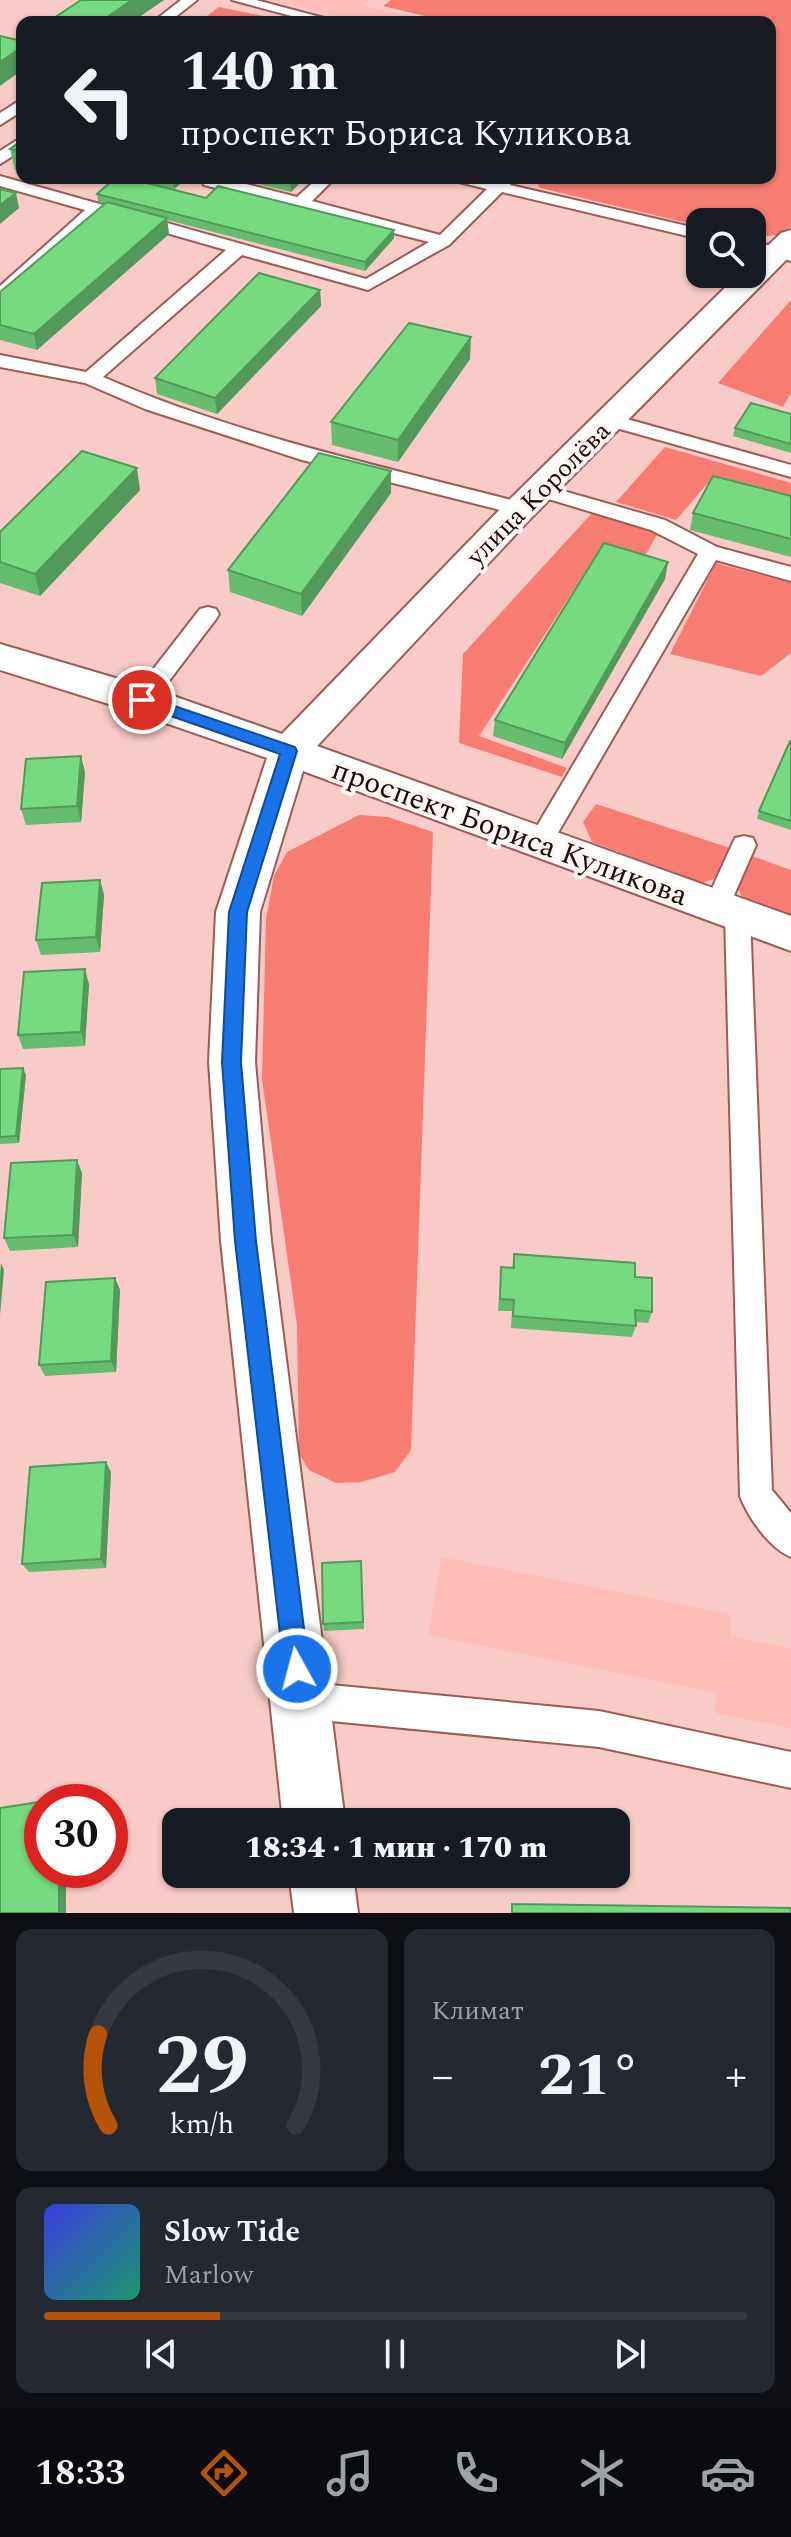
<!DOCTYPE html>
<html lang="ru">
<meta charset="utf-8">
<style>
body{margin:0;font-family:Spectral,serif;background:#242831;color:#f1f3f6;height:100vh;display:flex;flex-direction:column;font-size:30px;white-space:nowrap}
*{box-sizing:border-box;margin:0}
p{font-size:26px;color:#9ea1a6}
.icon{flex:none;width:44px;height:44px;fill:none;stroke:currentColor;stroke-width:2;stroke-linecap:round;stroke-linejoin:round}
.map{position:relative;height:1913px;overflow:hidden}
.panel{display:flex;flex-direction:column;gap:16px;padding:16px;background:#0d0f14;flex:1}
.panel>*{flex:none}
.guide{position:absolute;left:16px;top:16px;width:760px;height:168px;border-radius:16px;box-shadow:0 2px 6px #0004;background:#171b24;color:#f1f3f6;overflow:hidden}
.buttons{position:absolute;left:686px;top:208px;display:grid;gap:16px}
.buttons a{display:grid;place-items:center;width:80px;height:80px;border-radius:16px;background:#171b24;box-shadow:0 2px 6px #0004;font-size:40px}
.speed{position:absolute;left:24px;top:1784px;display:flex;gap:16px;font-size:40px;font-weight:700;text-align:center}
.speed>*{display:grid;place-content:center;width:104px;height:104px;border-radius:50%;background:#171b24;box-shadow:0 2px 6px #0004;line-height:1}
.speed .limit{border:12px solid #d22;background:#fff;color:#111}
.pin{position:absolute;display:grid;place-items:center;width:68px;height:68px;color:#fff;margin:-34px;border:4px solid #fff;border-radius:50%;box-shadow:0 2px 8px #0007}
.me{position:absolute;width:88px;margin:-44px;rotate:353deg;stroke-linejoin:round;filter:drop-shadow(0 0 6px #0008)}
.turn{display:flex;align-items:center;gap:28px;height:168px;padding:0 32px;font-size:36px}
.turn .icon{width:104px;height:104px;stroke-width:2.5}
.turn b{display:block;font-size:56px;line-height:68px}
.big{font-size:60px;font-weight:800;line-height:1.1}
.panel .card{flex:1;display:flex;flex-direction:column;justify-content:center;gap:12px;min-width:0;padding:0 28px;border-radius:16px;background:#242831}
.panel .dial{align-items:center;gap:0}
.dial svg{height:208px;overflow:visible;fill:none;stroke:#363941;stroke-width:7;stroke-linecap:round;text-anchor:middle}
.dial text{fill:#f1f3f6;stroke:none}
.song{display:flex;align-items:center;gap:24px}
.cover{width:96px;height:96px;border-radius:12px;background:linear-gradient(135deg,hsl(240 70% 55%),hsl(160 70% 35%))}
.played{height:8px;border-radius:4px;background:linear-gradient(90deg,#b45309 25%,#363941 25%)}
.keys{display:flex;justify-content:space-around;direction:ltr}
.heat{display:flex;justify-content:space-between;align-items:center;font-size:44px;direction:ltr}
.panel .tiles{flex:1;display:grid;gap:16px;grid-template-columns:1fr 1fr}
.card:last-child{grid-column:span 2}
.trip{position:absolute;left:162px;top:1808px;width:468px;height:80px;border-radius:16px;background:#171b24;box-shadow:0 2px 6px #0004;font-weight:800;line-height:80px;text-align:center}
.menu{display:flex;height:128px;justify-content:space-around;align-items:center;background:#090b0e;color:#9ea1a6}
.menu .icon{width:56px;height:56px}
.menu .current{color:#b45309}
.menu b{font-size:36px;color:#f1f3f6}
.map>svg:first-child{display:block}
.built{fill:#ffbeb6}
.green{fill:#f77d73}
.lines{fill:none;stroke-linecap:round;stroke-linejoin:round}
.service-casing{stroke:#9c5c56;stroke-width:4}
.minor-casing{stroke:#9c5c56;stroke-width:4}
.service{fill:#fff;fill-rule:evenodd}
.minor{fill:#fff;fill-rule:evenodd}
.wall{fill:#65bc6e}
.shaded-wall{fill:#53995a}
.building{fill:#76db80;stroke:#53995a;stroke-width:2}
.route{fill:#1a73e8;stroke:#114b97;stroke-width:2}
.labels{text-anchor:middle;stroke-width:8;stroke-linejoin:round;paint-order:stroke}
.far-street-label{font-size:26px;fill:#200807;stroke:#fef7f6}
.street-label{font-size:30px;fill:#200807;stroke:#fef7f6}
</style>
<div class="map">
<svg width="791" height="1913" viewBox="0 0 791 1913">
<rect width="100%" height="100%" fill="#f8cbc6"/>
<g class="built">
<polygon points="270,0 368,0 362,5 430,22 363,22"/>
<polygon points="441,1557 730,1614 730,1636 791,1648 791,1728 715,1713 717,1693 428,1635"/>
</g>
<g class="green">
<polygon points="391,0 791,0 791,226 781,235 752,237 752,222 700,222 700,226 540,188 534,178 770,178 770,22 450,22 383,6"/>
<polygon points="219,7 278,19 274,22 199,22"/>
<polygon points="791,300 791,393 783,407 718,383"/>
<polygon points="665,447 791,483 791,507 707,484 676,520 616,502"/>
<polygon points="593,512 658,533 642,561 599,551 479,736 567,768 562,777 459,743 463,654"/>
<polygon points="716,563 791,583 791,653 761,676 670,654"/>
<polygon points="596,804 730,848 716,878 702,883 592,842 583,822"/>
<polygon points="359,815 388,817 433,832 411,1450 395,1472 361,1482 336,1483 309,1470 299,1454 297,1325 262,1079 266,919 274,876 287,852"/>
<polygon points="749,855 791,870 791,915 742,897 736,884"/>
</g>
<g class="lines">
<g class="service-casing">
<g id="service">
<polygon points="181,0 197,0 169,22 153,22"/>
<polygon points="232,0 256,0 339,22 314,22"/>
<polygon points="22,99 22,111 0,125 0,113"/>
<polygon points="22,137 22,150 0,164 0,151"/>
<path d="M0,176L366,279L429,242L204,185L202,182L205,178H222L297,197L318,178H335L312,201L440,235L487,189L455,181L453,178L495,181L498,178H515L510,185L700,229V239L502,192L449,245L368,290L242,255L103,377C239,436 384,467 527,504L530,509L520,515L302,460L145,409L85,383L0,367V355L86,372L226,250L100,214L6,299L0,300V286L85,210L0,186Z"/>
<polygon points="752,241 791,251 791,261 752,251"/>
<polygon points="609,414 791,465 791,477 602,424 599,420"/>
<polygon points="539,484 665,520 717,547 791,567 791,581 716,560 548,850 539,852 530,850 527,843 698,554 651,530 532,494 529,490 532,486"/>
<polygon points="208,607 216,609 219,614 216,619 150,706 134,706 131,700 134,694 200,609"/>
<path d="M744,836L753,838L756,845L728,909L737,906L746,909L750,916L772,1490L791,1513V1557C769,1548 748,1517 740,1496L725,915L716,918L707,915L703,908L735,838Z"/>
<polygon points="300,1682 599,1711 791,1752 791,1788 599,1747 300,1718 287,1713 282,1700 287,1687"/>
</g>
</g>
<g class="minor-casing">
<g id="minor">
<polygon points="791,230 791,255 532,517 317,746 791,916 791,951 303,771 260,912 255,1062 271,1241 345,1822 283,1822 221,1241 209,1062 216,912 267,758 128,710 0,670 0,644 156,690 282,734 508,501 739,274 752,274 752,261 781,233"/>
<polygon points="289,1874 353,1874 358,1913 294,1913"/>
</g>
</g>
<use href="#service" class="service"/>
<use href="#minor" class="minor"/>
</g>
<g class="wall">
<polygon points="22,140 22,172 15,170 10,149"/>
<polygon points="147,178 187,178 174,189 147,183"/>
<polygon points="245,178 305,178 291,192 246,181"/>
<polygon points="97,194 206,198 394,238 365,271 167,220 169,234 37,350 0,340 0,292 105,204 98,202"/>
<polygon points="320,290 321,306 217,414 157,394 155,378"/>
<polygon points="470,359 398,462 332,445 331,422"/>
<polygon points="791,414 791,453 733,436 735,428"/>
<polygon points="391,471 391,493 302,616 230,592 228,570"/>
<polygon points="140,490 40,596 0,583 0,532"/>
<polygon points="791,496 791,557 690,530 693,513"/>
<polygon points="665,579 562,759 493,736 495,720"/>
<polygon points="791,741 791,830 757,819 759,811"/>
<polygon points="85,772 81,822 26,825 21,809"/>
<polygon points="100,880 104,895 100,952 41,955 36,940"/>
<polygon points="89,984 85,1046 23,1049 18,1035"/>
<polygon points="0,1069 26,1075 19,1143 0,1144"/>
<polygon points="82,1173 78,1247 10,1251 4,1238"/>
<polygon points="514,1254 635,1277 652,1312 648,1323 635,1322 636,1326 632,1337 511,1328 512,1311 498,1311 501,1267 512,1268"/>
<polygon points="115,1278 120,1290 116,1372 45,1376 39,1365"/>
<polygon points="111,1472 106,1568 29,1572 22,1564"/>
<polygon points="361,1561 364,1629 324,1631 323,1624"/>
</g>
<g class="shaded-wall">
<polygon points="132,0 164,0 132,22 100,22"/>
<polygon points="22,47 22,70 0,86 0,62"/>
<polygon points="177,178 187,178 174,189 173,181"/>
<polygon points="290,178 305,178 291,192"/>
<polygon points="16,193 19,208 0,224 0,205"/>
<polygon points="167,218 169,234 37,350 34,334"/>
<polygon points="394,230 394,238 365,271 365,262"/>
<polygon points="320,290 321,306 217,414 215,398"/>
<polygon points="471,337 470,359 398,462 398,440"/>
<polygon points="137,468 140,490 40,596 35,574"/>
<polygon points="391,471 391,493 302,616 301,594"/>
<polygon points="668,562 665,579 562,759 565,743"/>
<polygon points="81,756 85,772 81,822 77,806"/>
<polygon points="100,880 104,895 100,952 96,937"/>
<polygon points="85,969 89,984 85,1046 81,1032"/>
<polygon points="23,1068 26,1075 19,1143 16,1136"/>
<polygon points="77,1160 82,1173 78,1247 73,1235"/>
<polygon points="1,1263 4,1270 0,1315 0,1275"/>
<polygon points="115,1278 120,1290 116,1372 111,1361"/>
<polygon points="106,1462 111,1472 106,1568 101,1559"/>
<rect x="59" y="1870" width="7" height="43"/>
</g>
<g class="building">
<polygon points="81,0 132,0 100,22 48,22"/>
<polygon points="0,36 22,41 22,47 0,62"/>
<polygon points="22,140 22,151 10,149"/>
<polygon points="115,178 127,178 206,198 218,186 394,230 365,262 97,194"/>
<polygon points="161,178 177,178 173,181"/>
<polygon points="0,189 16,193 0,205"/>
<polygon points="107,202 167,218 34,334 0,325 0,292"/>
<polygon points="259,273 320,290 215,398 155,378"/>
<polygon points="409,323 471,337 398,440 331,422"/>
<polygon points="751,403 791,414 791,444 735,428"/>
<polygon points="82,451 137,468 35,574 0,562 0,532"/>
<polygon points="319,453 391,471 301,594 228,570"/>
<polygon points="713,476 791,496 791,539 693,513"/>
<polygon points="604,543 668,562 565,743 495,720"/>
<polygon points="790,741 791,741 791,821 759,811"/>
<polygon points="81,756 77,806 21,809 26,759"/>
<polygon points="100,880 96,937 36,940 42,883"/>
<polygon points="85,969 81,1032 18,1035 24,972"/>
<polygon points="23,1068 16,1136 0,1137 0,1069"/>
<polygon points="77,1160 73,1235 4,1238 11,1163"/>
<polygon points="514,1254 635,1263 635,1277 652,1278 652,1312 635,1310 636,1326 513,1316 514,1300 500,1299 501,1267 514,1268"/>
<polygon points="115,1278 111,1361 39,1365 46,1282"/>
<polygon points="106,1462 101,1559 22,1564 30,1467"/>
<polygon points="361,1561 363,1622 323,1624 322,1563"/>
<polygon points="59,1799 59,1802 42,1802 42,1870 59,1870 59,1913 0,1913 0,1808"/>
<polygon points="512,1904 791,1908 791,1913 512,1913"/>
</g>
<polygon class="route" points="142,695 295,747 297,751 247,912 241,1062 256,1241 309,1669 305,1678 297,1682 288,1678 284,1669 235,1241 222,1062 229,912 280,754 136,704 134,700"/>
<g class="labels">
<g class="far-street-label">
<text transform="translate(538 493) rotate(-45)" y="9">улица Королёва</text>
</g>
<g class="street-label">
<text transform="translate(510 832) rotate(20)" y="10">проспект Бориса Куликова</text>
</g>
</g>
</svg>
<div class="buttons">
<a><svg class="icon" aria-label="search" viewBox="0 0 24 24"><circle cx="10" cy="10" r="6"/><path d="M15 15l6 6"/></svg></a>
</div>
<div class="speed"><div class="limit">30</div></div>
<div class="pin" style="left:142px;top:700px;background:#d93025"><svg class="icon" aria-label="arrive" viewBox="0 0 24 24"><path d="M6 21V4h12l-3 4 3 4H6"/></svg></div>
<svg class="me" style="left:297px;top:1669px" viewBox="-20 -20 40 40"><circle r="17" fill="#1a73e8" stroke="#fff" stroke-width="3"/><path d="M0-11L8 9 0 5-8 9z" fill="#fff"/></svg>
<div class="trip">18:34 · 1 мин · 170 m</div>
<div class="guide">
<div class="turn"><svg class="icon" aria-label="left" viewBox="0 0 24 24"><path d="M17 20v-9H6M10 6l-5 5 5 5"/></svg><div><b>140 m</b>проспект Бориса Куликова</div></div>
</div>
</div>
<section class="panel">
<div class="tiles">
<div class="card dial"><svg viewBox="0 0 100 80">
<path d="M14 69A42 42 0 1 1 86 69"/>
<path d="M14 69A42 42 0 0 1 10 34" stroke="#b45309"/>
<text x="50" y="56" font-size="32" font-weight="700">29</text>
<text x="50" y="72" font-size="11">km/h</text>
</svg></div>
<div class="card"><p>Климат</p>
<div class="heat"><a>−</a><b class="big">21°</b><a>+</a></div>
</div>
<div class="card">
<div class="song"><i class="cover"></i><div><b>Slow Tide</b><p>Marlow</p></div></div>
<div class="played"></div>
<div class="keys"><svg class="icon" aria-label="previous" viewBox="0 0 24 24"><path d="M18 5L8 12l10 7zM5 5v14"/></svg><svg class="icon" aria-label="pause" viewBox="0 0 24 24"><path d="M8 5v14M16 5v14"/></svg><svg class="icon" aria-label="next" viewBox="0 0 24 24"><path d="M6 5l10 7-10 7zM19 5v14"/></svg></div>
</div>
</div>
</section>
<nav class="menu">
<b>18:33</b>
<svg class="icon current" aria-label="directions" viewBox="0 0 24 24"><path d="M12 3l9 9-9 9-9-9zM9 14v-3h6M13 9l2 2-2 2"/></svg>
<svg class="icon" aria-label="music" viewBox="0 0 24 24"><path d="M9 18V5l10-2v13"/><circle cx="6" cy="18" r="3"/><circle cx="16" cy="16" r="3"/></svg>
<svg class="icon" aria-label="phone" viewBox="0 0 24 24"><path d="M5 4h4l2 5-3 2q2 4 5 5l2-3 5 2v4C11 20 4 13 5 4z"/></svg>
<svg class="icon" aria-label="climate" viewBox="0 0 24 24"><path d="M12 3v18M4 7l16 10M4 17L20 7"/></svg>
<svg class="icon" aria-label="car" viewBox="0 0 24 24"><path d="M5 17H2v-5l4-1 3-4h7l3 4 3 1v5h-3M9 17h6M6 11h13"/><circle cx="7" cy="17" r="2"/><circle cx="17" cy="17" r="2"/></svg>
</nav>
